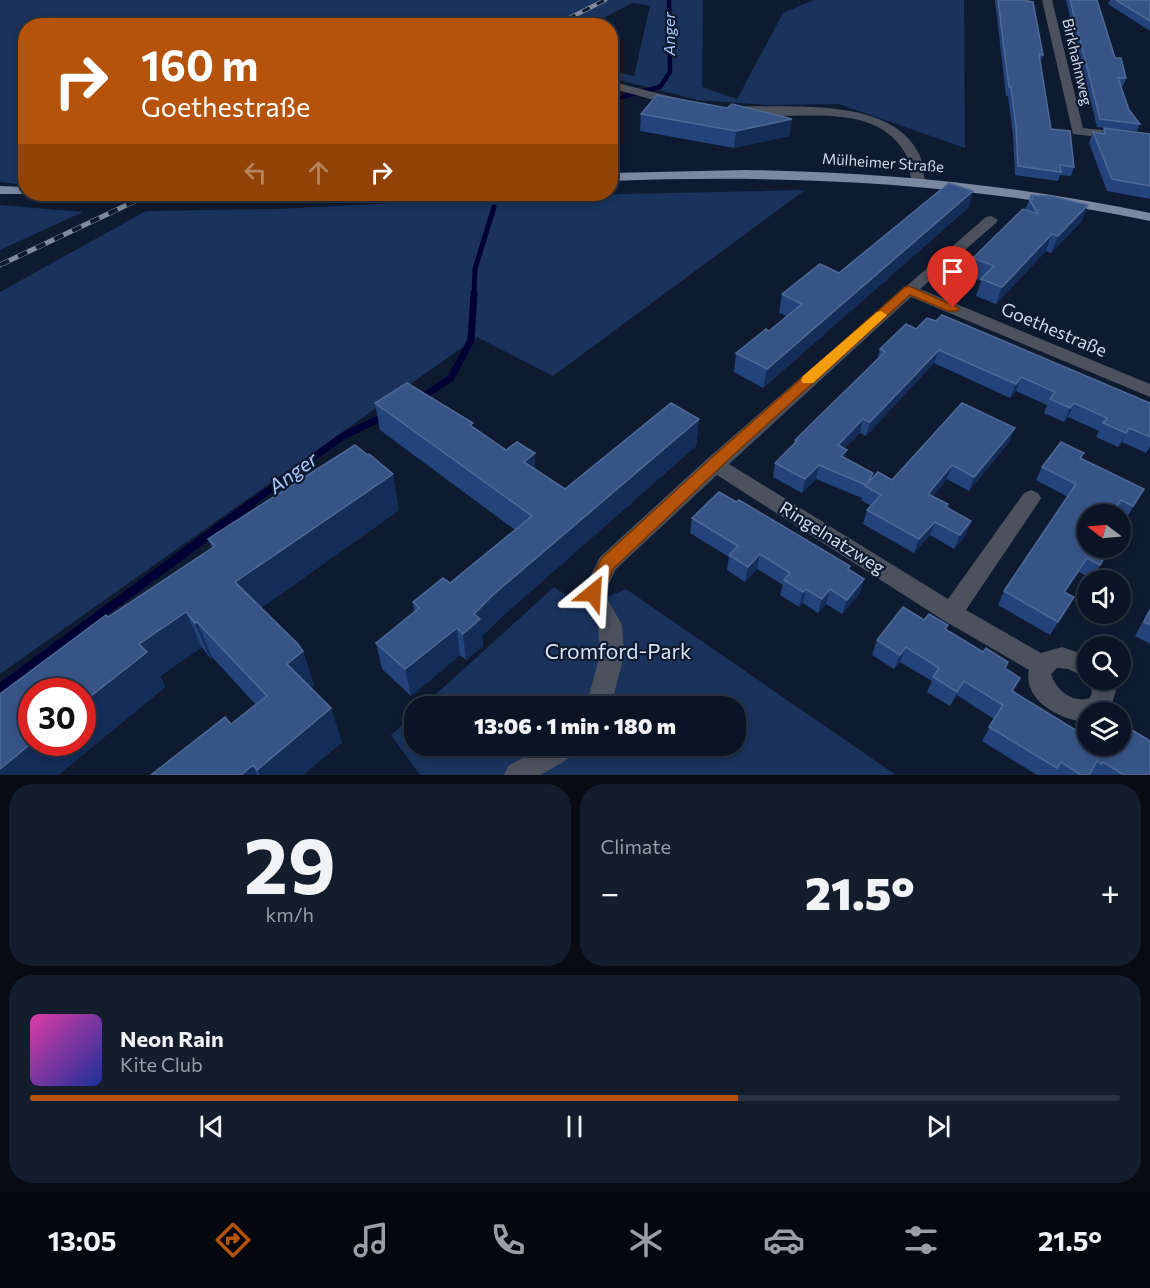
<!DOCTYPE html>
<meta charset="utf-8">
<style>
body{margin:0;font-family:Commissioner,sans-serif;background:#131d2c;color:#f1f3f6;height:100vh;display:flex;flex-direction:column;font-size:22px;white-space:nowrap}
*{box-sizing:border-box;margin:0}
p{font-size:20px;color:#999ea6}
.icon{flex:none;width:33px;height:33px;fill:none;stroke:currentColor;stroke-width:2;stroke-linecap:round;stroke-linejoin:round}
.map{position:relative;height:775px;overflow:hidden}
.side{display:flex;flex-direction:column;gap:9px;padding:9px;background:#060b14;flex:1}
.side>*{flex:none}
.banner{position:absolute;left:18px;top:18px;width:600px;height:183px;border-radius:24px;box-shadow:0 3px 9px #0003,0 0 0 2px #2a3341;background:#b45309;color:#fff;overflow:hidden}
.needle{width:39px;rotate:286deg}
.buttons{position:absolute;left:1077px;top:504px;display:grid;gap:12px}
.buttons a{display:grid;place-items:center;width:54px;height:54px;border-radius:50%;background:#0a1424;box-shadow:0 3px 9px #0003,0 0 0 2px #2a3341;font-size:30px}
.speed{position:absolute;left:18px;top:678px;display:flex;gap:12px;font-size:30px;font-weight:700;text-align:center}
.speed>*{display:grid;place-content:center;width:78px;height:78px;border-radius:50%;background:#0a1424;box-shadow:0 3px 9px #0003,0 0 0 2px #2a3341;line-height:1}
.speed .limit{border:9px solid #d22;background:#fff;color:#111}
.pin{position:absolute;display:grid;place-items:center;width:51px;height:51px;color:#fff;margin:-62px -26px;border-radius:50% 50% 50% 0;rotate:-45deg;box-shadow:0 0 6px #0007}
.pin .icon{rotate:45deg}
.me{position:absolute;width:66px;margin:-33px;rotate:27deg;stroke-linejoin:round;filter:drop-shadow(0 0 4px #0008)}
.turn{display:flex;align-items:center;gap:21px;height:126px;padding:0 24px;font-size:27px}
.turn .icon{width:78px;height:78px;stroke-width:2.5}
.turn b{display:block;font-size:42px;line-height:51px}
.lanes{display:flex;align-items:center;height:57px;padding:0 24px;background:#0003;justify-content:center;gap:30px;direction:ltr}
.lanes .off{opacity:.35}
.big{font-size:45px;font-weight:800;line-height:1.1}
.side .widget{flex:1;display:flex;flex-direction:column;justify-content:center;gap:9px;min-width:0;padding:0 21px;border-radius:24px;background:#131d2c}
.side .dial{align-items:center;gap:0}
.dial b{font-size:78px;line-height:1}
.song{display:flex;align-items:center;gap:18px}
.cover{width:72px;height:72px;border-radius:9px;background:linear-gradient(135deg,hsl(320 70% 55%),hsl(230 70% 35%))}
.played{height:6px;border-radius:3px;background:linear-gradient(90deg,#b45309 65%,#2a3341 65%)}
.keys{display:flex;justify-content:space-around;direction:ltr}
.heat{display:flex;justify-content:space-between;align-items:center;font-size:33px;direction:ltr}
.side .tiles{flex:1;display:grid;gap:9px;grid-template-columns:1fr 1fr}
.widget:last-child{grid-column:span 2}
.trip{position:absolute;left:404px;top:696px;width:342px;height:60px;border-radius:24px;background:#0a1424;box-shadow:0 3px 9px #0003,0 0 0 2px #2a3341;font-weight:800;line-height:60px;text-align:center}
.menu{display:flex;height:96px;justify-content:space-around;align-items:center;background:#04080e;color:#999ea6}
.menu .icon{width:42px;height:42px}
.menu .on{color:#b45309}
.menu b{font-size:27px;color:#f1f3f6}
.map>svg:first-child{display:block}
.green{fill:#1a325c}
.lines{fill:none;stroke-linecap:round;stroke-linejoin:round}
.stream-far3{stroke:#000034;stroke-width:4.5}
.stream-far2{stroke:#000034;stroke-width:5}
.stream-far1{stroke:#000034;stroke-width:7}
.stream{stroke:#000034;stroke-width:9}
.minor{fill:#4b515d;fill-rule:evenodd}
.major{fill:#7a89a0;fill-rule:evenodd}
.rail-far1-casing{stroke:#7f8a9c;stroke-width:4.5}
.rail-casing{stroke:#7f8a9c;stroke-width:5}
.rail-far1{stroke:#0e1a30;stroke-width:3;stroke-dasharray:8;stroke-linecap:butt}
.rail{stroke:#0e1a30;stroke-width:4;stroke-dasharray:10;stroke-linecap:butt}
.major-bridge{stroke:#7a89a0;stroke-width:14}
.wall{fill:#24437b}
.shaded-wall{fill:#132c58}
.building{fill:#375487;stroke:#4f6996;stroke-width:1.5}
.route{fill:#b45309;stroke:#753606;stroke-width:1.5}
.slow{fill:#f59e0b}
.labels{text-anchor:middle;stroke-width:4.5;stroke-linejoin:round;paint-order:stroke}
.far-street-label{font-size:15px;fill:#d1dae9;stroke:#0e1a30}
.far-water-label{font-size:16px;font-style:italic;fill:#a9c9ff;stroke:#0e1a30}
.street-label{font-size:18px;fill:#d1dae9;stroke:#0e1a30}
.water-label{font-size:20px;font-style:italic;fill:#a9c9ff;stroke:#0e1a30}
.near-park-label{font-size:21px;fill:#d8e3f6;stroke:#0e1a30}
</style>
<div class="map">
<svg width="1150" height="775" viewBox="0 0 1150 775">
<rect width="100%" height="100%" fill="#0e1a30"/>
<g class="green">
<polygon points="0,0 703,0 702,87 737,99 783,13 814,0 964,0 965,148 839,104 766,105 698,100 611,78 611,71 634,76 650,6 632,3 591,25 545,25 556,18 540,26 26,26 25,185 0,182"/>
<polygon points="805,190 553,376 477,337 0,674 0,292 146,211 278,209 530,196"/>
<polygon points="0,205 83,212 0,250"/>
<polygon points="554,587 584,607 626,589 896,775 420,775 391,735 414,715 414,746 735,746 735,706 423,706"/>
</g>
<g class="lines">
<polyline class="stream-far3" points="610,100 660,87 670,72 669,0"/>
<polyline class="stream-far2" points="474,294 475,269 494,207"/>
<g class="stream-far1">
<polyline points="419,399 451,378 471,340 474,293"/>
<polyline points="249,505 343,436 385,416"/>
</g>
<polyline class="stream" points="0,688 251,504"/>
<g class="minor">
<polygon points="1042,0 1052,0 1083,128 1150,135 1150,143 1073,134"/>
<polygon points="610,81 684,100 686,103 680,107 610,88"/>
<path d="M740,106C792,108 892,97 919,154C923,162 923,172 925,181L923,184H913C908,174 911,162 905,153C873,96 786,124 736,113V107Z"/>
<path d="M991,216L998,220L996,223L920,289L1150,384V397L911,297L729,464L948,599L1024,493L1031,490L1038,493L1041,498L1038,503L966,610L1041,653L1062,647L1088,656V680H1111L1116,691L1109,712H1088L1087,722C1063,721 1022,701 1029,670L943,620L717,475L616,569L604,593L622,625L624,655L611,706H586L600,655L598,625L582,593L600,557L707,459L986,217ZM1057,668L1068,669L1087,678L1092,692L1090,698C1073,704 1056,690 1051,674Z"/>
<polygon points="544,746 580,746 576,754 541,775 504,775 508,766"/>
</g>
<g class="major">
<path d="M746,170C883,172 1016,185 1150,213V221C966,183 798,174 610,181V173Z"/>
<polygon points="0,186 26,187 26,194 31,194 0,194"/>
</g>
<g class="rail-far1-casing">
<polyline id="rail-far1" points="554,26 605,0"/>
</g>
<g class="rail-casing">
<polyline id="rail" points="0,265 150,194"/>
</g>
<use href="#rail-far1" class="rail-far1"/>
<use href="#rail" class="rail"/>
<polyline class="major-bridge" points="64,194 200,196 263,194"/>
</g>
<g class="wall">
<polygon points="995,0 1027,0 1043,55 1040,63 1051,129 1074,167 1071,176 1060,175 1058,181 1015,175 1013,135 1008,96 1006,96"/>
<polygon points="1066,0 1097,0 1115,58 1126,78 1123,86 1121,86 1129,110 1140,124 1137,131 1097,127"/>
<polygon points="1110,0 1150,0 1150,31 1108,4"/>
<polygon points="641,114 792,119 789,136 734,148 640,131"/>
<polygon points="1104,128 1150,134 1150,199 1107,191 1089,143 1093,132 1102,133"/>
<polygon points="973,191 968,208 763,388 734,372 736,353 769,331 787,316 779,313 782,294 839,273"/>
<polygon points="1031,195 1082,221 1051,253 1046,251 996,304 976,296 981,281 968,276 973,258 1025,210"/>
<polygon points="916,329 1150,403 1150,447 1146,453 1122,442 1118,447 1096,437 1099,431 1068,417 1064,422 1044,413 1047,405 1016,391 1010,398 934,363 866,436 860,433 844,448 845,458 870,481 892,480 1015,428 1009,442 969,491 947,479 933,496 947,508 966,535 954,549 930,535 914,553 863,524 867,510 871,506 861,500 862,498 816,479 802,493 773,477 775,463 794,445 795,440 877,360 880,349"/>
<polygon points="375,403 473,427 565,489 699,419 696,446 497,621 482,636 483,646 466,660 460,655 411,696 382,669 376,643 414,612 413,602 450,583 515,530 380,430"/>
<polygon points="1084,453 1081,459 1144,489 1126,519 1120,517 1120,514 1116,514 1114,513 1088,514 1102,562 1092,579 1079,572 1065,593 1074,597 1050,635 998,605 1004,591 1068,497 1036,480 1042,467"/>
<polygon points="368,455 399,510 261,608 303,651 314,686 311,688 342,742 303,775 151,775 231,724 256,705 212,657 210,658 202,647 160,676 165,687 58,775 0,775 108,617 212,549 208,539"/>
<polygon points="692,518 850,566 849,569 860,593 842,614 826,604 818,613 803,603 799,607 780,595 783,585 757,569 745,582 727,570 729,557 690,533"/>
<polygon points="1150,608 1150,644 1135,636"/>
<polygon points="924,620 946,630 1005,669 1013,691 1088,746 1120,746 1120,730 1124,725 1150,775 1037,775 982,741 994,719 957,695 950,706 927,692 932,681 900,662 894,669 872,655 877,640"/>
</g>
<g class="shaded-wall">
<polygon points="792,119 789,136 734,148 736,131"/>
<polygon points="973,191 968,208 763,388 767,369"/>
<polygon points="1088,205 1082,221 1051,253 1058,236"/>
<polygon points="1052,234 1046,251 996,304 1002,287"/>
<polygon points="939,350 934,363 866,436 870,422"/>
<polygon points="1021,377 1016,391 1010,398 1016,384"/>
<polygon points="1074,403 1068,417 1064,422 1070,408"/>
<polygon points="699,419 696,446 497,621 482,636 483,646 466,660 463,634 474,614 494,594"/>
<polygon points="863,419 860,433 834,459 838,445"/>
<polygon points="1015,428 1009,442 969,491 974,477"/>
<polygon points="1129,428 1122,442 1118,447 1126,433"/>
<polygon points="847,450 844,464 841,456"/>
<polygon points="535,453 536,481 524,462"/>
<polygon points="819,465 816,479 802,493 805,479"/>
<polygon points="952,465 947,479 924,508 928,494"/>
<polygon points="393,474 399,510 248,617 235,582"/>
<polygon points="971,521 966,535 954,549 960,535"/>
<polygon points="935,522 930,535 914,553 919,539"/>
<polygon points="760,554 757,569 745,582 748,567"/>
<polygon points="1087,558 1079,572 1057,605 1064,592"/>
<polygon points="864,579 860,593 842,614 847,600"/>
<polygon points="806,589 803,603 799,607 803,592"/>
<polygon points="830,589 826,604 818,613 822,599"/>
<polygon points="1074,597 1066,611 1050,635 1058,622"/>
<polygon points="186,612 202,647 160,676 165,687 58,775 0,775 0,769 33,742 82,742 82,703 139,644"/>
<polygon points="197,622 212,657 210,658 195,623"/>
<polygon points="457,628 460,655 411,696 405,669"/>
<polygon points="906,647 900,662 894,669 900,655"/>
<polygon points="303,651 314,686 299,698 287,664"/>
<polygon points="964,681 957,695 950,706 957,692"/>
<polygon points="331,708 342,742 303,775 260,775 257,770"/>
<polygon points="253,765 257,775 241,775"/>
</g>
<g class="building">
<polygon points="998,0 1027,0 1027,1 1033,2 1043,55 1039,54 1051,129 1070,131 1074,167 1060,165 1061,172 1018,166 1016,126 1011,87 1009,87"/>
<polygon points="1070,0 1097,0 1115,58 1121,58 1126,78 1118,78 1129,110 1140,124 1100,119"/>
<polygon points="1116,0 1150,0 1150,21"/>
<polygon points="657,95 727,108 732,104 792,119 736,131 641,114"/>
<polygon points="1104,128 1150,134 1150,186 1112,179 1093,132 1105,134"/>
<polygon points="949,183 973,191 767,369 736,353 766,329 769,331 802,304 782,294 820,264 839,273"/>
<polygon points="1031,195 1051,196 1088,205 1058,236 1052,234 1002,287 981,279 994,266 973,258 1023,209 1038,214 1029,199 1033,199"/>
<polygon points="942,315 1150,403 1150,437 1129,428 1126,433 1103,423 1107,418 1074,403 1070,408 1050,399 1055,392 1021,377 1016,384 939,350 870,422 863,419 838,445 847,450 841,456 873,473 867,484 878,472 892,480 962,403 1015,428 974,477 952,465 928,494 948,504 946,507 971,521 960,535 935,522 919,539 867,510 881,495 865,486 866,485 819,465 805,479 775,463 797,441 795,440 885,352 880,349 906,324 916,329 927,318 936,321"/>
<polygon points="407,383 473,423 470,425 506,450 517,442 535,453 524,462 565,489 671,403 699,419 494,594 474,614 480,619 463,634 457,628 405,669 376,643 419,608 413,602 443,578 450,583 532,516 375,403"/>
<polygon points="1061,442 1084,453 1080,458 1144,489 1133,506 1121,500 1111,514 1088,514 1088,548 1110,548 1100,565 1087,558 1064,592 1074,597 1058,622 1004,591 1076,484 1042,467"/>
<polygon points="355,445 368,455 369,454 393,474 235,582 297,643 303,651 287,664 331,708 257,770 253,765 241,775 151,775 225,717 231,724 267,696 197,622 195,623 186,612 139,644 147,652 82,703 82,692 32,692 32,742 33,742 0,769 0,694 106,615 108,617 215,546 208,539 217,533"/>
<polygon points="719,492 736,502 739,500 850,566 848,569 864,579 847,600 830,589 822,599 806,589 803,592 784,580 790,573 760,554 748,567 729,555 738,546 692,518"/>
<polygon points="903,607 924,620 929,614 948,625 945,629 983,652 986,648 1008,662 1005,668 1020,678 1012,691 1077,731 1080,727 1088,732 1088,746 1120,746 1120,731 1124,725 1150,741 1150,775 1124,775 1103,762 1101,764 1097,761 1089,775 1081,775 1061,762 1057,768 989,727 1003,705 964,681 957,692 933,677 939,668 906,647 900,655 877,640"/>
<polygon points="1150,610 1150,625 1144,622"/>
</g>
<polygon class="route" points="909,286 959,308 957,311 948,311 910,295 729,459 614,568 599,598 593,600 587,598 584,593 602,558 718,452 905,287"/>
<polygon class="slow" points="881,311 887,315 885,317 813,383 803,383 801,380 803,376 877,312"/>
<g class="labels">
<g class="far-street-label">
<text transform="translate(1077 62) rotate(77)" y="5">Birkhahnweg</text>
<text transform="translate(883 163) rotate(4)" y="5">Mülheimer Straße</text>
</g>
<g class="far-water-label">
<text transform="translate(669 34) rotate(-90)" y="6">Anger</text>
</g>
<g class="street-label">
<text transform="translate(1054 330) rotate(23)" y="6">Goethestraße</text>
<text transform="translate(832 538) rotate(32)" y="6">Ringelnatzweg</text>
</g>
<g class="water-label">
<text transform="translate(293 473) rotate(-36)" y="7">Anger</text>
</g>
<g class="near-park-label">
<text x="618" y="659">Cromford-Park</text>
</g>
</g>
</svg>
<div class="buttons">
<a><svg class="needle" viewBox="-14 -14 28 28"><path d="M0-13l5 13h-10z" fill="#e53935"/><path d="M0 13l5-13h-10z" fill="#999ea6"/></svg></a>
<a><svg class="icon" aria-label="sound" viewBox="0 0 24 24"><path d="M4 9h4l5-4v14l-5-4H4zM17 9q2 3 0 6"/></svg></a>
<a><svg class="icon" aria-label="search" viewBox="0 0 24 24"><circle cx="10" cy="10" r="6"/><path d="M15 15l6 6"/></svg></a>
<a><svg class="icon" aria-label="layers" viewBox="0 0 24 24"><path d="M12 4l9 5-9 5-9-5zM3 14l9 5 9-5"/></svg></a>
</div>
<div class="speed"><div class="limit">30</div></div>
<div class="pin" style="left:953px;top:308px;background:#d93025"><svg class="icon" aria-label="arrive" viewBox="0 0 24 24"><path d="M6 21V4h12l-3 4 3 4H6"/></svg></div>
<svg class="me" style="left:593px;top:593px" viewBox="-20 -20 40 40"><path d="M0-17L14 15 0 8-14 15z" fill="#b45309" stroke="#fff" stroke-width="4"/></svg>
<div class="trip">13:06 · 1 min · 180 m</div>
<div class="banner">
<div class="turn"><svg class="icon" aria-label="right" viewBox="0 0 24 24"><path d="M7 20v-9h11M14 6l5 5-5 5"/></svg><div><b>160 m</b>Goethestraße</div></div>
<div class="lanes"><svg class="icon off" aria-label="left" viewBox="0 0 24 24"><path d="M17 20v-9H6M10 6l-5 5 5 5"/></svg><svg class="icon off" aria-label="ahead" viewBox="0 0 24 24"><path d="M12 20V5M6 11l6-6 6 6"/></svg><svg class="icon" aria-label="right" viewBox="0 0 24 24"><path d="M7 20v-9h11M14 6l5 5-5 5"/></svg></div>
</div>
</div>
<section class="side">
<div class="tiles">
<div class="widget dial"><b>29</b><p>km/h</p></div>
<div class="widget"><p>Climate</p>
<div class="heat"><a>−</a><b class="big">21.5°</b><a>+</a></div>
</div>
<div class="widget">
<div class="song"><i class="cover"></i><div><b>Neon Rain</b><p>Kite Club</p></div></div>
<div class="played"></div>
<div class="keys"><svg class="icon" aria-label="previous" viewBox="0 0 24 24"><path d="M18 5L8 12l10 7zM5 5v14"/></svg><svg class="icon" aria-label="pause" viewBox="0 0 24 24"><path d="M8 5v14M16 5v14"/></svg><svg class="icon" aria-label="next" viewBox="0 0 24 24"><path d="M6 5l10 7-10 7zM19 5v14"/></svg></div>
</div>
</div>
</section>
<nav class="menu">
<b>13:05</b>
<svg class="icon on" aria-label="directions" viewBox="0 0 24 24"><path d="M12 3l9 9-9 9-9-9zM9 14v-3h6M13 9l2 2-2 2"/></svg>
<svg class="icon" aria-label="music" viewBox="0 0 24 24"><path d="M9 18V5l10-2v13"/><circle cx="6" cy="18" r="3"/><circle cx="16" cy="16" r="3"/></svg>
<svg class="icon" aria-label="phone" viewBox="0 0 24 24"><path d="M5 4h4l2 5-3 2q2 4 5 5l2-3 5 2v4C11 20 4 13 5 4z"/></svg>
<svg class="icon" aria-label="climate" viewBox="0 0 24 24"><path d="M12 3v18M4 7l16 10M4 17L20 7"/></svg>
<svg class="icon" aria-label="car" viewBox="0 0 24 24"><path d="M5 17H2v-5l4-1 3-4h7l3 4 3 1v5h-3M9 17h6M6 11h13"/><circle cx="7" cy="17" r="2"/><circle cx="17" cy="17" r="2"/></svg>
<svg class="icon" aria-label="filters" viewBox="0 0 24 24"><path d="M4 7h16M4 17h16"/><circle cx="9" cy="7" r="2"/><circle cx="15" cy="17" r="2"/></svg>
<b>21.5°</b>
</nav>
